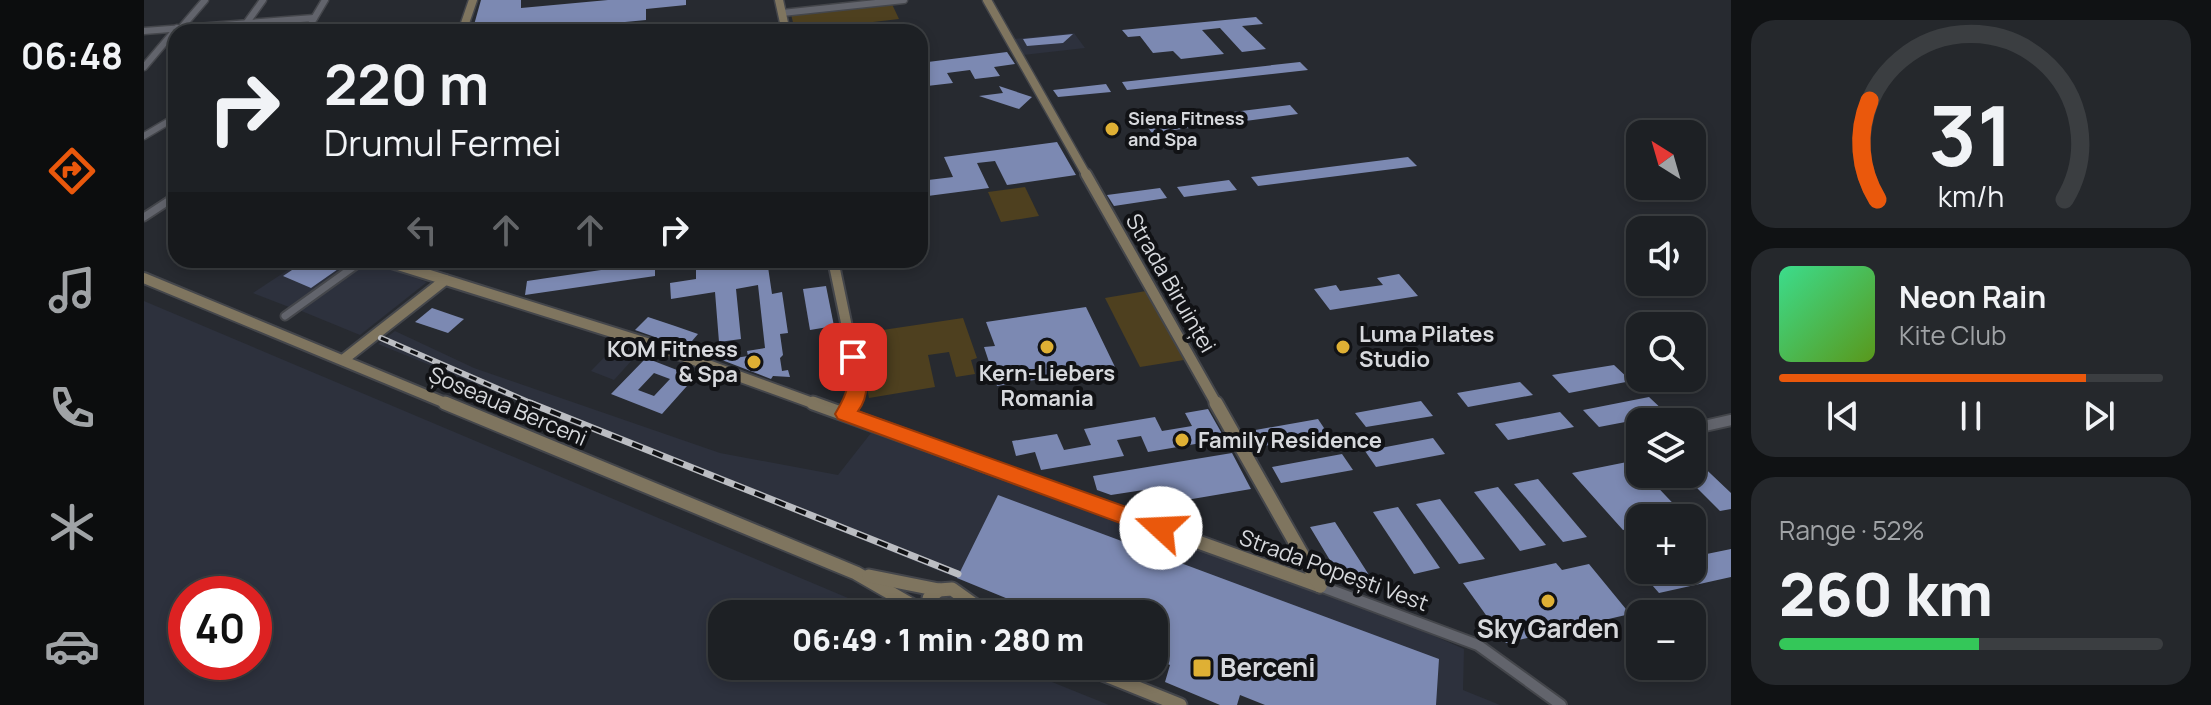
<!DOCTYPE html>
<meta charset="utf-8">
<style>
body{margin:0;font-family:Manrope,sans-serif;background:#25282c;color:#f1f3f6;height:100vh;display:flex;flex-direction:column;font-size:30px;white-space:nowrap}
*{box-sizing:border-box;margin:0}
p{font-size:26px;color:#a0a3a6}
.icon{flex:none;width:44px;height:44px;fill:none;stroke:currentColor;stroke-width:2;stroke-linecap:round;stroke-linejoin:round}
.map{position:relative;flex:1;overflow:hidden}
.sheet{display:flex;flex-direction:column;gap:20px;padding:20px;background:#101214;width:480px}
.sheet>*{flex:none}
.top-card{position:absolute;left:24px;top:24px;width:760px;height:244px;border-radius:24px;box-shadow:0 4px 12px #0003,0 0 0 2px #3b3e41;background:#1d2024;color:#f1f3f6;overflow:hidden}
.needle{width:52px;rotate:323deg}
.fabs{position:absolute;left:1482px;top:120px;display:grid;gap:16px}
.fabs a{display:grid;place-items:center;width:80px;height:80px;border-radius:16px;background:#1d2024;box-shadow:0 4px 12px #0003,0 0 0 2px #3b3e41;font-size:40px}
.speed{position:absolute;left:24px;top:576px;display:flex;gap:16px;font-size:40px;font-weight:700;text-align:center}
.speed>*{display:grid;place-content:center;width:104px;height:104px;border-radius:50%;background:#1d2024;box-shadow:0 4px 12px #0003,0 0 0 2px #3b3e41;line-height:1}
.speed .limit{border:12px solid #d22;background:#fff;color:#111}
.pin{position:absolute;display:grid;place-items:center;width:68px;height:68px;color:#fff;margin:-34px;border-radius:16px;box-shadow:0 4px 12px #0006}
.me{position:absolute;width:88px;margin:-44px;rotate:290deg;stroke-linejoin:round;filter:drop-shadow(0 0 6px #0008)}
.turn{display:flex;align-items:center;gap:28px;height:168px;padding:0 24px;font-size:36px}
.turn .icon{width:104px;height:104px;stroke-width:2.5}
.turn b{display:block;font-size:56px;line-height:68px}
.lanes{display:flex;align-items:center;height:76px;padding:0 24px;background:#0003;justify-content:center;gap:40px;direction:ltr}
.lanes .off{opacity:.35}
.big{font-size:60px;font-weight:800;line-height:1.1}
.sheet .tile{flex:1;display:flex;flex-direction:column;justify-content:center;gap:12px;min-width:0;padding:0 28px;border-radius:24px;background:#25282c}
.sheet .dial{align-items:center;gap:0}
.dial svg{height:208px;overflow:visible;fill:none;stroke:#3b3e41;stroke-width:7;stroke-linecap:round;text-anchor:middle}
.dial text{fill:#f1f3f6;stroke:none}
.song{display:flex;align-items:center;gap:24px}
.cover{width:96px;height:96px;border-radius:12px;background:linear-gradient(135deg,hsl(150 70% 55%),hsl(90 70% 35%))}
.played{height:8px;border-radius:4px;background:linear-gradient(90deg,#ea580c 80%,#3b3e41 80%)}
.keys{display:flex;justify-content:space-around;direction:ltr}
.charge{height:12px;border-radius:6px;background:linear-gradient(90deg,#34c759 52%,#3b3e41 0)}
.trip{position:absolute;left:564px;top:600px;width:460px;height:80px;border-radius:24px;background:#1d2024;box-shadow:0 4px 12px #0003,0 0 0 2px #3b3e41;font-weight:800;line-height:80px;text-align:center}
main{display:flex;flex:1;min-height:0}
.dock{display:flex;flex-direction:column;width:144px;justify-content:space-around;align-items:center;background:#0c0d0e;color:#a0a3a6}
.dock .icon{width:56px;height:56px}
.dock .current{color:#ea580c}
.dock b{font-size:36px;color:#f1f3f6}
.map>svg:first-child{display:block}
.built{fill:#2d313d;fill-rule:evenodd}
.green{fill:#4e401f}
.building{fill:#7c89b2;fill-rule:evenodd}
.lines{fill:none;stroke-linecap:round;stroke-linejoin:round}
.street-far2-casing{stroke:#44464b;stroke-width:9}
.street-far1-casing{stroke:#44464b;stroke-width:11}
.street-casing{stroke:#44464b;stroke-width:14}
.secondary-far2-casing{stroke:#44464b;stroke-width:11}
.secondary-far1-casing{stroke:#44464b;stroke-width:14}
.secondary-casing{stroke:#44464b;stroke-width:17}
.street-far2{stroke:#62646c;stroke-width:6}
.street-far1{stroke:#62646c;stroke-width:7}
.street{stroke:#62646c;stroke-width:10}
.secondary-far2{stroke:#7f755f;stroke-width:8}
.secondary-far1{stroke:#7f755f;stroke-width:10}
.secondary{stroke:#7f755f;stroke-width:13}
.rail-far1-casing{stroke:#bbbdc2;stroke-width:6}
.rail-casing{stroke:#bbbdc2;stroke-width:7}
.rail-far1{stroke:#111215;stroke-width:3;stroke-dasharray:8;stroke-linecap:butt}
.rail{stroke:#111215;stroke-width:4;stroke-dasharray:11;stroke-linecap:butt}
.route{fill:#ea580c;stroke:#983908;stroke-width:2}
.poi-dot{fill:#dfb034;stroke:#111215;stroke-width:3}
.labels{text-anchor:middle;stroke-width:8;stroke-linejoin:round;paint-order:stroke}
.far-poi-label{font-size:18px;font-weight:bold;fill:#d7d9dd;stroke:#111215;text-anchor:start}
.street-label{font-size:22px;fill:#d7d9dd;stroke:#111215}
.poi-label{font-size:22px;font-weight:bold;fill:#d7d9dd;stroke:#111215;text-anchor:start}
.near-poi-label{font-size:26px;font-weight:bold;fill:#d7d9dd;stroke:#111215}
</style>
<main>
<nav class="dock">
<b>06:48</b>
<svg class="icon current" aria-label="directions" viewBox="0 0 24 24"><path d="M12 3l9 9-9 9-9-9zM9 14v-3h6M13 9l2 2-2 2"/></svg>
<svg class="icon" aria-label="music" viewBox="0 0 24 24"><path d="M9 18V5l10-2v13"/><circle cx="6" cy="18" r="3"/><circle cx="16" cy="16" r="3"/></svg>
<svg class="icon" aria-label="phone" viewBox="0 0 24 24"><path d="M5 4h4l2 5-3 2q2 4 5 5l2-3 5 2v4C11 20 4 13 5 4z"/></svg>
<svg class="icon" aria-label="climate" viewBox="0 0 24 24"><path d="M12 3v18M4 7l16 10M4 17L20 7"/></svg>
<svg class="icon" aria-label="car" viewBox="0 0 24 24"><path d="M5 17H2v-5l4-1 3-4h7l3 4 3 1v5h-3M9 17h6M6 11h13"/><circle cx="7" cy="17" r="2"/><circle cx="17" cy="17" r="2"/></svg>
</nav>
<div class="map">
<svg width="1587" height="705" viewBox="0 0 1587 705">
<rect width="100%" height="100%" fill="#272a30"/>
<g class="built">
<polygon points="930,33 941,48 879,55 869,39"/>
<polygon points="159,260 212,260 145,307 109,293"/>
<polygon points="222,261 283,282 216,335 155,310"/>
<path d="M0,301L742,614H578V666H868L965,705H0ZM110,594V662H42V594Z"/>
<polygon points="251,331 330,368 576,453 694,475 727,433 1245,616 1320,649 1319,690 1356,705 1125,705 1010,658 1010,614 901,614 234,344"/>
<polygon points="476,341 498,349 470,380 447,371"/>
</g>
<g class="green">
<polygon points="747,2 755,19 651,31 647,14"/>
<polygon points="881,187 895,216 857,222 844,192"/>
<polygon points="1002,291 1040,360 996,367 961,298"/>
<polygon points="819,318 833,358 827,360 831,374 812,377 805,352 784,355 791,387 725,398 712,334"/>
</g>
<g class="building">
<polygon points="337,0 377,0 377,8 464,0 542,0 542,5 502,9 502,20 376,32 328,32"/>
<polygon points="1112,17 1119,24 1098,26 1122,49 1098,52 1076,28 1058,30 1080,54 1037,59 1029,51 1009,53 996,36 984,37 978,30"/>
<polygon points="929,34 919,43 883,46 879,39"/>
<polygon points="863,52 871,64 850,67 856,76 831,79 826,70 803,73 809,83 783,86 776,76 776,63"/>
<polygon points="1156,62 1164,70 983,90 978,82"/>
<polygon points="962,84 967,92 914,97 909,90"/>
<polygon points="855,86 888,97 875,109 835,96 859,93"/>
<polygon points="1146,105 1154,114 1063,126 1056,116"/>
<polygon points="1037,119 1045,128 1008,133 1001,124"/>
<polygon points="913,142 932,175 863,185 851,161 833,163 845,188 776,197 776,181 809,177 800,157"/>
<polygon points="1264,157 1273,166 1114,186 1107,177"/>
<polygon points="1085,180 1093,190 1040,197 1033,187"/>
<polygon points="1016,188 1023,198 970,206 963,195"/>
<polygon points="163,260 207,260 167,288 139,276"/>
<polygon points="552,260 607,260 608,270 624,267 628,294 638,292 644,333 636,334 639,355 636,358 638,371 644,370 646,377 629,376 627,379 578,360 604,356 603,351 621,348 614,285 592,289 597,339 575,342 571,292 527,299 526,283 552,279"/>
<polygon points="511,262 511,276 381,295 383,281"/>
<polygon points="1255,274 1274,296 1186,310 1170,289 1192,285 1196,291 1239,285 1233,278"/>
<polygon points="682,286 690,326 666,330 659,289"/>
<polygon points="942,307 971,367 853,386 840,347 851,346 842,322"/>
<polygon points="288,308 320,319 304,333 271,322"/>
<polygon points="504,317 531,326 554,334 542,348 491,330"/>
<path d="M502,358L551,377L518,414L467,394ZM510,373L526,379L510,396L494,390Z"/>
<polygon points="1470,365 1487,381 1425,393 1408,375"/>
<polygon points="1376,382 1389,395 1324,407 1313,393"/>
<polygon points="1505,397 1523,414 1455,427 1439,410"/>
<polygon points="1277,401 1289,416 1222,427 1211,413"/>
<polygon points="1064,409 1081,439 1004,452 997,436 973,440 980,456 897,470 891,452 872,456 868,441 913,434 920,450 947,445 940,429 1011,417 1018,431 1048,426 1041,413"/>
<polygon points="1416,412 1430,427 1364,440 1351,424"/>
<polygon points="1174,419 1184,434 1115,447 1106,431"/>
<polygon points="1289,438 1301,454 1232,467 1221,451"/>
<polygon points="1088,453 1107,489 1013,505 1006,489 967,495 953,490 949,476"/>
<polygon points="1198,454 1209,470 1137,483 1128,467"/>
<polygon points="1548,456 1587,493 1587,509 1576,511 1539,474 1548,474"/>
<polygon points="1488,461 1496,474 1501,474 1543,518 1496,518 1496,526 1479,530 1428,473"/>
<polygon points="1394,479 1443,537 1419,542 1370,484"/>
<polygon points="1354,487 1402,545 1376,551 1330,492"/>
<polygon points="854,495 1295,659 1292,705 1121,705 1096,695 1093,705 1076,705 1021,682 1026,665 1010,658 1010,614 901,614 813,578"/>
<polygon points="1296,499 1341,559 1315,564 1272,504"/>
<polygon points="1254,507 1296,568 1270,574 1229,512"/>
<polygon points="1191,522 1225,575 1207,579 1204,575 1196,577 1166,527"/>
<polygon points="1587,549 1587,577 1515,593 1495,570 1548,570 1548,557"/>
<polygon points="1412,563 1418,570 1445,564 1486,614 1362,643 1319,583"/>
</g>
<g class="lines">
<g class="street-far2-casing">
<g id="street-far2">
<polyline points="638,13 760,0"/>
<polyline points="37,28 61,0"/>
<polyline points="0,31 170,18"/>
<polyline points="96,32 119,0"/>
<polyline points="162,32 181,0"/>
<polyline points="0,67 33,28"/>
<polyline points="0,136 32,117"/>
</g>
</g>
<g class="street-far1-casing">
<g id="street-far1">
<polyline points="0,217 32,196"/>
<polyline points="141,316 219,260"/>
</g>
</g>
<g class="street-casing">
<g id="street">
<polyline points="1556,427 1587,420"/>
<polyline points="1176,586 1334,645 1417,705"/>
</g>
</g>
<g class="secondary-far2-casing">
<g id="secondary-far2">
<polyline points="635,0 642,32"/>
<polyline points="843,0 943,176"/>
<polyline points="318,32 329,0"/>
</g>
</g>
<g class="secondary-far1-casing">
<g id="secondary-far1">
<polyline points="942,174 1073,405"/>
<polyline points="238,260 506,344 674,405"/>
<polyline points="689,260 714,380 708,405"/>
<polyline points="0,278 306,405"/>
<polyline points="199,360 301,280"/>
</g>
</g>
<g class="secondary-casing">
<g id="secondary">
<polyline points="301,403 712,573 783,614"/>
<polyline points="669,403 1176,586"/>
<polyline points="1072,403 1176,586"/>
<polyline points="701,414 710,403"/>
<polyline points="725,576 795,590 808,589 843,614"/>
<polyline points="785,614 785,598 795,590"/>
<polyline points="939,666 1036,705"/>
</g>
</g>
<use href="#street-far2" class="street-far2"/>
<use href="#street-far1" class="street-far1"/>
<use href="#street" class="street"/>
<use href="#secondary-far2" class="secondary-far2"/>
<use href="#secondary-far1" class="secondary-far1"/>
<use href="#secondary" class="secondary"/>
<g class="rail-far1-casing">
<polyline id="rail-far1" points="237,338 391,405"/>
</g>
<g class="rail-casing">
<polyline id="rail" points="386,403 814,574"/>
</g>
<use href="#rail-far1" class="rail-far1"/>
<use href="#rail" class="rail"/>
</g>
<path class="route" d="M709,350L718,357C722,376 727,394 714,411L1024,522L1028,528L1024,535L1017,538L694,419L691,414C706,389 706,385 700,357Z"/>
<g class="poi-dot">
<circle cx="968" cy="129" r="8"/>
<circle cx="903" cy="347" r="8"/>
<circle cx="1199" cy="347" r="8"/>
<circle cx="610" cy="362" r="8"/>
<circle cx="1038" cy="440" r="8"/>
<circle cx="1404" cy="601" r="8"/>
<rect x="1048" y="658" width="20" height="20" rx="4"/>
</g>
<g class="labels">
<g class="far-poi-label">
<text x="984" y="125">Siena Fitness<tspan x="984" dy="21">and Spa</tspan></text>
</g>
<g class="street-label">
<text transform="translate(1027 283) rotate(60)" y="8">Strada Biruinței</text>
<text transform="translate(364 406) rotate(23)" y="8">Șoseaua Berceni</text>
<text transform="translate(1190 570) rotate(20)" y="8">Strada Popești Vest</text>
</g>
<g class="poi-label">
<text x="1215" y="342">Luma Pilates<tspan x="1215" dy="25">Studio</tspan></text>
<text x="594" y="357" text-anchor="end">KOM Fitness<tspan x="594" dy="25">&amp; Spa</tspan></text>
<text x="903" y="381" text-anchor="middle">Kern-Liebers<tspan x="903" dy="25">Romania</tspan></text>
<text x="1054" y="448">Family Residence</text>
</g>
<g class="near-poi-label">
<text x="1404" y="638">Sky Garden</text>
<text x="1076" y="677" text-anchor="start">Berceni</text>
</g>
</g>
</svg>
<div class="fabs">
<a><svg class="needle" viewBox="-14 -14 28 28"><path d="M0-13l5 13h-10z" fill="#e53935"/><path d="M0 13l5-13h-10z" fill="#a0a3a6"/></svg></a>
<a><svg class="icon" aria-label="sound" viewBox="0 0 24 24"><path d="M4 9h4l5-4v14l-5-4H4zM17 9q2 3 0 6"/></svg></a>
<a><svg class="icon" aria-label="search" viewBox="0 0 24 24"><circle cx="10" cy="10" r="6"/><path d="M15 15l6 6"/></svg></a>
<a><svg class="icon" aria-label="layers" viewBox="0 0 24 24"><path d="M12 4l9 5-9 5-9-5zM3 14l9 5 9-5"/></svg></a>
<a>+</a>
<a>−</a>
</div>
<div class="speed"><div class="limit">40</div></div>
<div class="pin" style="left:709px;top:357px;background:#d93025"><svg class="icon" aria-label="arrive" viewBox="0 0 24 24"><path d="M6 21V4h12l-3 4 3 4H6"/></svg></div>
<svg class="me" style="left:1017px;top:528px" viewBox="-20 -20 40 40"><circle r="19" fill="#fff"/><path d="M0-13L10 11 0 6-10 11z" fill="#ea580c"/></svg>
<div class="trip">06:49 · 1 min · 280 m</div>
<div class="top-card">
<div class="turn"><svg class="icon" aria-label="right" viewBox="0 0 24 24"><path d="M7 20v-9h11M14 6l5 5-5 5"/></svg><div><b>220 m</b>Drumul Fermei</div></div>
<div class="lanes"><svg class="icon off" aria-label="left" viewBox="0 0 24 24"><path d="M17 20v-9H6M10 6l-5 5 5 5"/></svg><svg class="icon off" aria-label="ahead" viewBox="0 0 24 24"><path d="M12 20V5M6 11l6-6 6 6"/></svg><svg class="icon off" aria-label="ahead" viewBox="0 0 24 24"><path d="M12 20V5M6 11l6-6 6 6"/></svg><svg class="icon" aria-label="right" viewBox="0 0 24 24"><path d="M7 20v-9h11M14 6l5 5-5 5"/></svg></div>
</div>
</div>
<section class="sheet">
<div class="tile dial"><svg viewBox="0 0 100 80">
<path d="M14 69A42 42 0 1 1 86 69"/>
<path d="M14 69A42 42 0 0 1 11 31" stroke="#ea580c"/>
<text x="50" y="56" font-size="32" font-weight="700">31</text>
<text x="50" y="72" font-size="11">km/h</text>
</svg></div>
<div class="tile">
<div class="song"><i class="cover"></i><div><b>Neon Rain</b><p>Kite Club</p></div></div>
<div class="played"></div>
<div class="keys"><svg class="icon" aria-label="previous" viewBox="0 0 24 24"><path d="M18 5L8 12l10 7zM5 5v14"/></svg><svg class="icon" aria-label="pause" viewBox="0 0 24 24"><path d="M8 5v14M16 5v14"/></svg><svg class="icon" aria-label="next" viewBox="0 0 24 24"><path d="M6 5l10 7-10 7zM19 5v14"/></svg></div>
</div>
<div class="tile"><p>Range · 52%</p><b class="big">260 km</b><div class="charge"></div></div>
</section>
</main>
